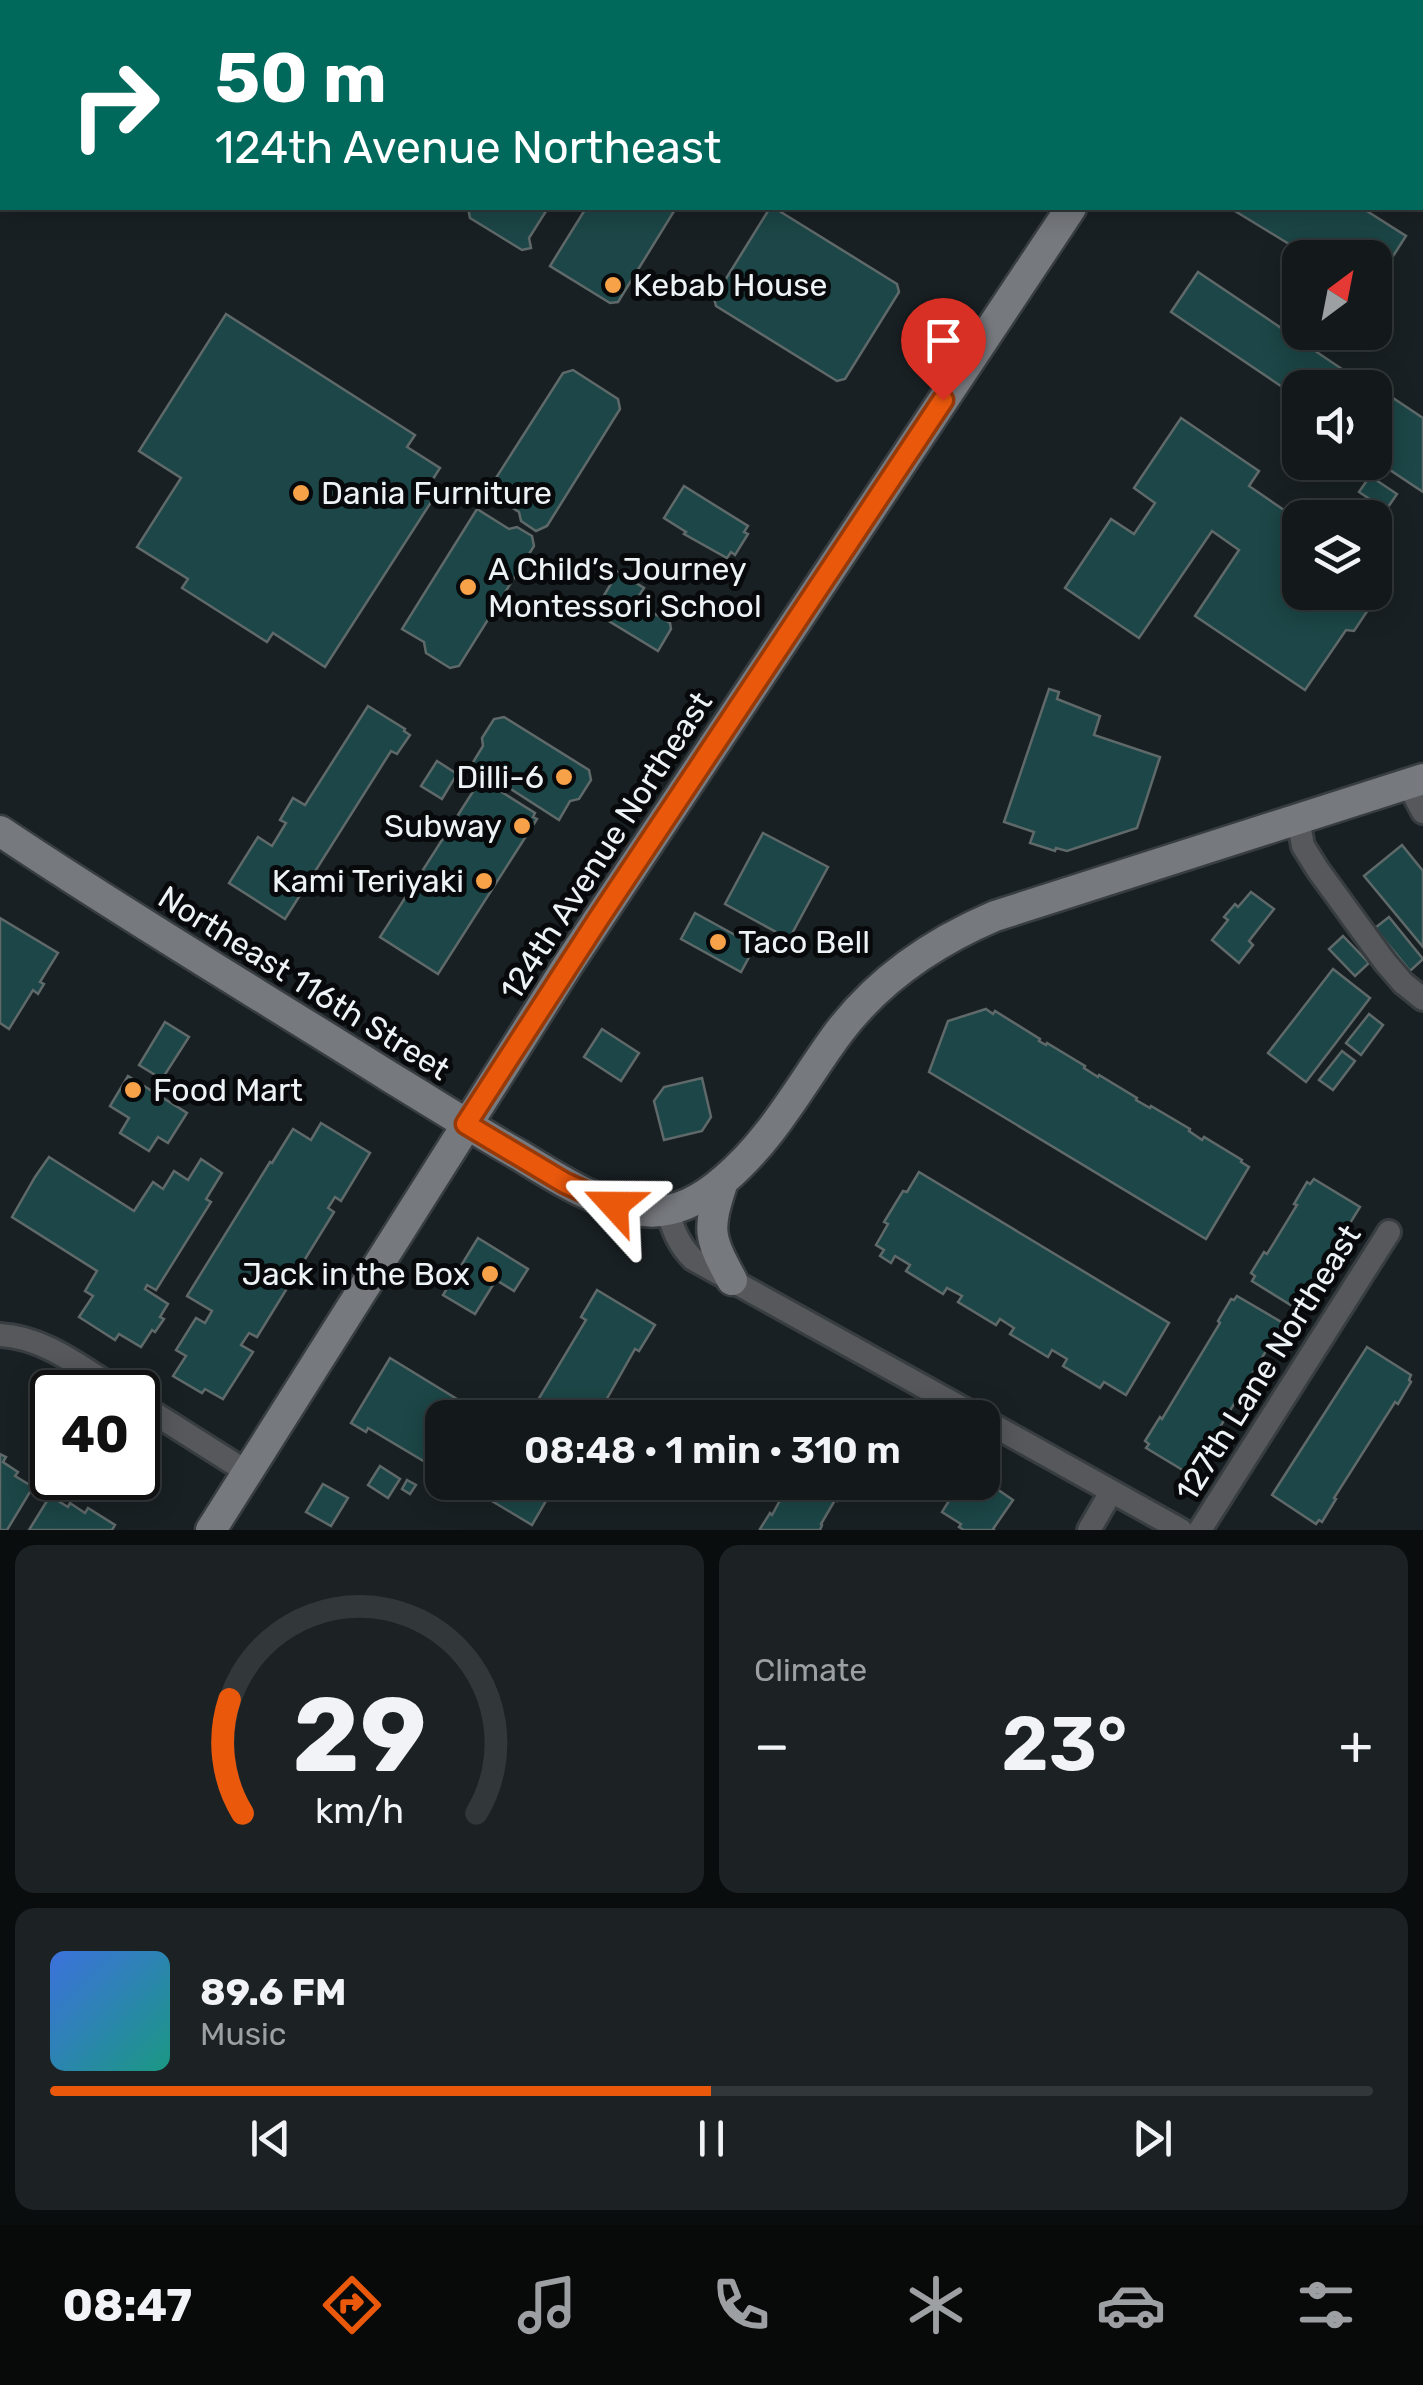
<!DOCTYPE html>
<meta charset="utf-8">
<style>
body{margin:0;font-family:Rubik,sans-serif;background:#1c2123;color:#f1f3f6;height:100vh;display:flex;flex-direction:column;font-size:38px;white-space:nowrap}
*{box-sizing:border-box;margin:0}
p{font-size:32px;color:#9da0a2}
.icon{flex:none;width:55px;height:55px;fill:none;stroke:currentColor;stroke-width:2;stroke-linecap:round;stroke-linejoin:round}
.map{position:relative;height:1530px;overflow:hidden}
.side{display:flex;flex-direction:column;gap:15px;padding:15px;background:#0a0d0e;flex:1}
.side>*{flex:none}
.guide{position:absolute;left:0px;top:0px;width:1425px;height:210px;box-shadow:0 5px 25px #0003,0 0 0 2px #323739;background:#00695c;color:#fff;overflow:hidden}
.needle{width:65px;rotate:32deg}
.buttons{position:absolute;left:1282px;top:240px;display:grid;gap:20px}
.buttons a{display:grid;place-items:center;width:110px;height:110px;border-radius:20px;background:#13181a;box-shadow:0 5px 25px #0003,0 0 0 2px #323739;font-size:50px}
.speed{position:absolute;left:30px;top:1370px;display:flex;gap:20px;font-size:50px;font-weight:700;text-align:center}
.speed>*{display:grid;place-content:center;width:130px;height:130px;border-radius:50%;background:#13181a;box-shadow:0 5px 25px #0003,0 0 0 2px #323739;line-height:1}
.speed .limit{border:5px solid #111;border-radius:15px;background:#fff;color:#111}
.pin{position:absolute;display:grid;place-items:center;width:85px;height:85px;color:#fff;margin:-102px -42px;border-radius:50% 50% 50% 0;rotate:-45deg;box-shadow:0 0 10px #0007}
.pin .icon{rotate:45deg}
.me{position:absolute;width:110px;margin:-55px;rotate:294deg;stroke-linejoin:round;filter:drop-shadow(0 0 8px #0008)}
.turn{display:flex;align-items:center;gap:35px;height:210px;padding:0 50px;font-size:45px}
.turn .icon{width:130px;height:130px;stroke-width:2.5}
.turn b{display:block;font-size:70px;line-height:85px}
.big{font-size:75px;font-weight:600;line-height:1.1}
.side .card{flex:1;display:flex;flex-direction:column;justify-content:center;gap:15px;min-width:0;padding:0 35px;border-radius:20px;background:#1c2123}
.side .dial{align-items:center;gap:0}
.dial svg{height:260px;overflow:visible;fill:none;stroke:#323739;stroke-width:7;stroke-linecap:round;text-anchor:middle}
.dial text{fill:#f1f3f6;stroke:none}
.song{display:flex;align-items:center;gap:30px}
.cover{width:120px;height:120px;border-radius:15px;background:linear-gradient(135deg,hsl(220 70% 55%),hsl(170 70% 35%))}
.played{height:10px;border-radius:5px;background:linear-gradient(90deg,#ea580c 50%,#323739 50%)}
.keys{display:flex;justify-content:space-around;direction:ltr}
.heat{display:flex;justify-content:space-between;align-items:center;font-size:55px;direction:ltr}
.side .tiles{flex:1;display:grid;gap:15px;grid-template-columns:1fr 1fr}
.card:last-child{grid-column:span 2}
.trip{position:absolute;left:425px;top:1400px;width:575px;height:100px;border-radius:20px;background:#13181a;box-shadow:0 5px 25px #0003,0 0 0 2px #323739;font-weight:600;line-height:100px;text-align:center}
.tab-bar{display:flex;height:160px;justify-content:space-around;align-items:center;background:#080a0a;color:#9da0a2}
.tab-bar .icon{width:70px;height:70px}
.tab-bar .on{color:#ea580c}
.tab-bar b{font-size:45px;color:#f1f3f6}
.map>svg:first-child{display:block}
.building{fill:#1c4647;stroke:#5f6969;stroke-width:2.5}
.lines{fill:none;stroke-linecap:round;stroke-linejoin:round}
.street-casing{stroke:#373d40;stroke-width:28}
.secondary-casing{stroke:#373d40;stroke-width:35}
.street{stroke:#57585b;stroke-width:22}
.secondary{stroke:#76797e;stroke-width:30}
.route-casing{stroke:#983908;stroke-width:25}
.route{stroke:#ea580c;stroke-width:18}
.poi-dot{fill:#f7a149;stroke:#07090b;stroke-width:4}
.labels{text-anchor:middle;stroke-width:10;stroke-linejoin:round;paint-order:stroke}
.poi-label{font-size:32px;fill:#edf2f4;stroke:#07090b;text-anchor:start}
.street-label{font-size:32px;fill:#edf2f4;stroke:#07090b}
</style>
<div class="map">
<svg width="1423" height="1530" viewBox="0 0 1423 1530">
<rect width="100%" height="100%" fill="#192023"/>
<g class="building">
<polygon points="122,0 186,0 185,2 121,2"/>
<polygon points="285,0 358,0 356,2 284,2"/>
<polygon points="391,0 518,0 522,2 395,2"/>
<polygon points="854,0 945,0 943,2 853,2"/>
<polygon points="1007,0 1096,0 1094,2 1011,2"/>
<polygon points="468,208 548,208 529,238 531,248 522,250 470,218"/>
<polygon points="586,208 676,208 618,302 610,303 550,266"/>
<polygon points="1230,208 1362,208 1406,236 1375,284 1375,258 1312,258"/>
<polygon points="776,209 897,284 899,292 845,379 837,381 716,306 714,298 768,211"/>
<polygon points="1198,272 1342,369 1330,388 1300,388 1300,399 1171,312"/>
<polygon points="226,314 415,435 407,447 440,468 426,490 435,496 325,667 273,633 267,642 182,588 188,579 137,547 181,478 139,451"/>
<polygon points="573,370 618,399 620,409 547,526 536,531 521,521 519,512 487,492 563,373"/>
<polygon points="1381,390 1423,418 1423,492 1375,460 1375,398"/>
<polygon points="1181,418 1259,471 1249,486 1300,521 1300,592 1375,592 1375,588 1380,592 1354,631 1346,630 1305,690 1195,616 1239,550 1212,531 1139,638 1065,588 1111,519 1134,534 1155,503 1134,488"/>
<polygon points="1370,476 1397,494 1386,510 1359,492"/>
<polygon points="684,486 748,526 744,532 748,534 735,555 731,552 727,558 684,534 686,532 664,518"/>
<polygon points="477,509 509,529 517,527 532,536 534,546 459,666 450,668 426,653 424,642 402,629"/>
<polygon points="618,572 644,588 635,602 670,623 671,629 658,651 594,612"/>
<polygon points="1049,689 1059,692 1057,699 1100,716 1094,735 1160,757 1137,828 1067,851 1056,848 1055,851 1030,843 1034,832 1004,822"/>
<polygon points="368,706 405,729 404,731 410,735 397,754 391,751 285,919 229,883 258,837 272,846 286,823 280,820 293,798 305,805"/>
<polygon points="504,717 589,770 591,780 579,799 570,801 559,820 472,764 483,746 482,738 494,719"/>
<polygon points="437,761 457,774 442,799 421,786"/>
<polygon points="481,779 535,813 533,817 537,819 438,974 380,937"/>
<polygon points="763,833 828,867 789,939 725,904"/>
<polygon points="1402,845 1423,871 1423,947 1364,876"/>
<polygon points="1251,892 1274,909 1249,941 1253,945 1239,963 1212,940 1228,920 1224,917 1235,904 1238,907"/>
<polygon points="695,913 755,946 741,972 681,939"/>
<polygon points="1389,917 1423,959 1410,971 1375,928"/>
<polygon points="0,918 58,953 40,982 44,984 38,994 33,990 9,1029 0,1023"/>
<polygon points="1343,936 1369,963 1355,976 1329,949"/>
<polygon points="1333,969 1370,998 1306,1082 1268,1053"/>
<polygon points="986,1009 993,1014 995,1011 1040,1039 1039,1041 1046,1045 1047,1043 1085,1066 1084,1068 1098,1077 1099,1075 1137,1098 1136,1100 1150,1108 1151,1106 1190,1129 1189,1131 1202,1140 1204,1137 1242,1160 1241,1162 1249,1167 1206,1239 929,1072 948,1021"/>
<polygon points="1369,1014 1383,1025 1361,1055 1346,1043"/>
<polygon points="165,1022 189,1037 162,1079 139,1065"/>
<polygon points="602,1029 639,1053 621,1081 584,1057"/>
<polygon points="1342,1051 1355,1061 1333,1090 1319,1080"/>
<polygon points="128,1076 187,1113 168,1143 158,1137 149,1151 120,1133 129,1118 110,1106"/>
<polygon points="702,1078 711,1117 702,1131 664,1140 654,1101 664,1087"/>
<polygon points="321,1123 370,1153 341,1201 335,1197 328,1208 334,1212 257,1337 249,1333 241,1345 253,1352 223,1399 205,1389 202,1393 173,1376 186,1356 176,1350 196,1318 205,1323 212,1311 187,1296 270,1162 272,1163 293,1129 311,1140"/>
<polygon points="49,1157 134,1211 153,1182 163,1189 174,1171 188,1180 201,1159 222,1173 206,1199 211,1202 156,1290 147,1285 145,1289 168,1304 160,1317 164,1319 155,1332 152,1330 141,1347 119,1334 115,1340 79,1317 93,1296 85,1291 97,1271 12,1217 35,1177"/>
<polygon points="919,1172 1169,1323 1126,1395 1104,1382 1100,1388 1063,1366 1067,1359 1052,1350 1048,1357 1010,1334 1014,1328 1000,1319 996,1325 958,1302 962,1296 947,1288 943,1294 906,1271 910,1265 895,1256 891,1263 880,1256 884,1250 876,1245 888,1224 884,1222 903,1191 907,1192"/>
<polygon points="1314,1179 1360,1207 1297,1309 1252,1281 1255,1276 1251,1273 1264,1252 1267,1254 1297,1205 1294,1204 1307,1182 1310,1184"/>
<polygon points="478,1238 528,1269 514,1291 496,1280 475,1314 443,1295"/>
<polygon points="597,1290 655,1325 639,1351 635,1349 596,1418 502,1418 532,1410 586,1320 581,1317"/>
<polygon points="1237,1296 1283,1323 1191,1475 1146,1448 1149,1444 1145,1441 1160,1417 1162,1419 1220,1323 1218,1321 1231,1299 1234,1300"/>
<polygon points="1367,1347 1411,1375 1409,1380 1411,1382 1398,1404 1395,1402 1334,1498 1336,1499 1322,1522 1319,1520 1316,1524 1272,1495"/>
<polygon points="390,1358 488,1418 442,1418 442,1472 368,1428 366,1432 351,1423"/>
<polygon points="0,1454 6,1457 3,1462 18,1472 15,1476 33,1487 7,1530 0,1530"/>
<polygon points="380,1466 400,1479 388,1498 368,1485"/>
<polygon points="407,1480 416,1485 410,1494 402,1489"/>
<polygon points="982,1480 986,1482 988,1480 999,1487 997,1489 1013,1500 993,1529 995,1530 964,1530 959,1527 961,1524 942,1512 952,1496 949,1495 955,1485 957,1486 960,1482 982,1482"/>
<polygon points="460,1482 557,1482 532,1525"/>
<polygon points="790,1482 847,1482 837,1501 835,1500 821,1524 822,1525 820,1530 762,1530 760,1529 770,1513 772,1515"/>
<polygon points="323,1484 348,1498 331,1526 306,1512"/>
<polygon points="50,1496 68,1507 70,1503 85,1513 88,1508 115,1525 112,1530 29,1530"/>
</g>
<g class="lines">
<g class="street-casing">
<g id="street">
<polyline points="1408,784 1423,812"/>
<polyline points="1298,819 1303,846 1318,870 1385,962 1403,983 1423,999"/>
<path d="M668,1212C673,1230 679,1245 693,1259L980,1418"/>
<path d="M0,1335C45,1337 83,1369 121,1392"/>
<polyline points="138,1403 247,1472"/>
<polyline points="982,1419 1181,1530"/>
<polyline points="1089,1530 1111,1492"/>
<polyline points="1200,1530 1389,1232"/>
</g>
</g>
<g class="secondary-casing">
<g id="secondary">
<polyline points="1226,0 1230,2"/>
<polyline points="1422,117 1423,117"/>
<path d="M0,831C128,917 260,995 390,1077C433,1103 475,1130 519,1155C557,1178 597,1205 642,1211C672,1215 701,1200 724,1180C773,1139 802,1082 839,1032C880,978 934,942 995,916L1423,779"/>
<path d="M723,1181C707,1230 708,1236 732,1280"/>
<polyline points="211,1530 569,963 1071,208"/>
</g>
</g>
<use href="#street" class="street"/>
<use href="#secondary" class="secondary"/>
</g>
<g class="lines">
<g class="route-casing">
<polyline id="route" points="614,1205 565,1183 466,1124 599,918 943,400"/>
</g>
<use href="#route" class="route"/>
</g>
<g class="poi-dot">
<circle cx="613" cy="285" r="10"/>
<circle cx="301" cy="493" r="10"/>
<circle cx="468" cy="587" r="10"/>
<circle cx="564" cy="777" r="10"/>
<circle cx="522" cy="826" r="10"/>
<circle cx="484" cy="881" r="10"/>
<circle cx="718" cy="942" r="10"/>
<circle cx="133" cy="1090" r="10"/>
<circle cx="490" cy="1274" r="10"/>
</g>
<g class="labels">
<g class="poi-label">
<text x="633" y="296">Kebab House</text>
<text x="321" y="504">Dania Furniture</text>
<text x="488" y="580">A Child’s Journey<tspan x="488" dy="37">Montessori School</tspan></text>
<text x="544" y="788" text-anchor="end">Dilli-6</text>
<text x="502" y="837" text-anchor="end">Subway</text>
<text x="464" y="892" text-anchor="end">Kami Teriyaki</text>
<text x="738" y="953">Taco Bell</text>
<text x="153" y="1101">Food Mart</text>
<text x="470" y="1285" text-anchor="end">Jack in the Box</text>
</g>
<g class="street-label">
<text transform="translate(606 846) rotate(-57)" y="11">124th Avenue Northeast</text>
<text transform="translate(304 983) rotate(32)" y="11">Northeast 116th Street</text>
<text transform="translate(1268 1363) rotate(-58)" y="11">127th Lane Northeast</text>
</g>
</g>
</svg>
<div class="buttons">
<a><svg class="needle" viewBox="-14 -14 28 28"><path d="M0-13l5 13h-10z" fill="#e53935"/><path d="M0 13l5-13h-10z" fill="#9da0a2"/></svg></a>
<a><svg class="icon" aria-label="sound" viewBox="0 0 24 24"><path d="M4 9h4l5-4v14l-5-4H4zM17 9q2 3 0 6"/></svg></a>
<a><svg class="icon" aria-label="layers" viewBox="0 0 24 24"><path d="M12 4l9 5-9 5-9-5zM3 14l9 5 9-5"/></svg></a>
</div>
<div class="speed"><div class="limit">40</div></div>
<div class="pin" style="left:943px;top:400px;background:#d93025"><svg class="icon" aria-label="arrive" viewBox="0 0 24 24"><path d="M6 21V4h12l-3 4 3 4H6"/></svg></div>
<svg class="me" style="left:614px;top:1205px" viewBox="-20 -20 40 40"><path d="M0-17L14 15 0 8-14 15z" fill="#ea580c" stroke="#fff" stroke-width="4"/></svg>
<div class="trip">08:48 · 1 min · 310 m</div>
<div class="guide">
<div class="turn"><svg class="icon" aria-label="right" viewBox="0 0 24 24"><path d="M7 20v-9h11M14 6l5 5-5 5"/></svg><div><b>50 m</b>124th Avenue Northeast</div></div>
</div>
</div>
<section class="side">
<div class="tiles">
<div class="card dial"><svg viewBox="0 0 100 80">
<path d="M14 69A42 42 0 1 1 86 69"/>
<path d="M14 69A42 42 0 0 1 10 34" stroke="#ea580c"/>
<text x="50" y="56" font-size="32" font-weight="700">29</text>
<text x="50" y="72" font-size="11">km/h</text>
</svg></div>
<div class="card"><p>Climate</p>
<div class="heat"><a>−</a><b class="big">23°</b><a>+</a></div>
</div>
<div class="card">
<div class="song"><i class="cover"></i><div><b>89.6 FM</b><p>Music</p></div></div>
<div class="played"></div>
<div class="keys"><svg class="icon" aria-label="previous" viewBox="0 0 24 24"><path d="M18 5L8 12l10 7zM5 5v14"/></svg><svg class="icon" aria-label="pause" viewBox="0 0 24 24"><path d="M8 5v14M16 5v14"/></svg><svg class="icon" aria-label="next" viewBox="0 0 24 24"><path d="M6 5l10 7-10 7zM19 5v14"/></svg></div>
</div>
</div>
</section>
<nav class="tab-bar">
<b>08:47</b>
<svg class="icon on" aria-label="directions" viewBox="0 0 24 24"><path d="M12 3l9 9-9 9-9-9zM9 14v-3h6M13 9l2 2-2 2"/></svg>
<svg class="icon" aria-label="music" viewBox="0 0 24 24"><path d="M9 18V5l10-2v13"/><circle cx="6" cy="18" r="3"/><circle cx="16" cy="16" r="3"/></svg>
<svg class="icon" aria-label="phone" viewBox="0 0 24 24"><path d="M5 4h4l2 5-3 2q2 4 5 5l2-3 5 2v4C11 20 4 13 5 4z"/></svg>
<svg class="icon" aria-label="climate" viewBox="0 0 24 24"><path d="M12 3v18M4 7l16 10M4 17L20 7"/></svg>
<svg class="icon" aria-label="car" viewBox="0 0 24 24"><path d="M5 17H2v-5l4-1 3-4h7l3 4 3 1v5h-3M9 17h6M6 11h13"/><circle cx="7" cy="17" r="2"/><circle cx="17" cy="17" r="2"/></svg>
<svg class="icon" aria-label="filters" viewBox="0 0 24 24"><path d="M4 7h16M4 17h16"/><circle cx="9" cy="7" r="2"/><circle cx="15" cy="17" r="2"/></svg>
</nav>
